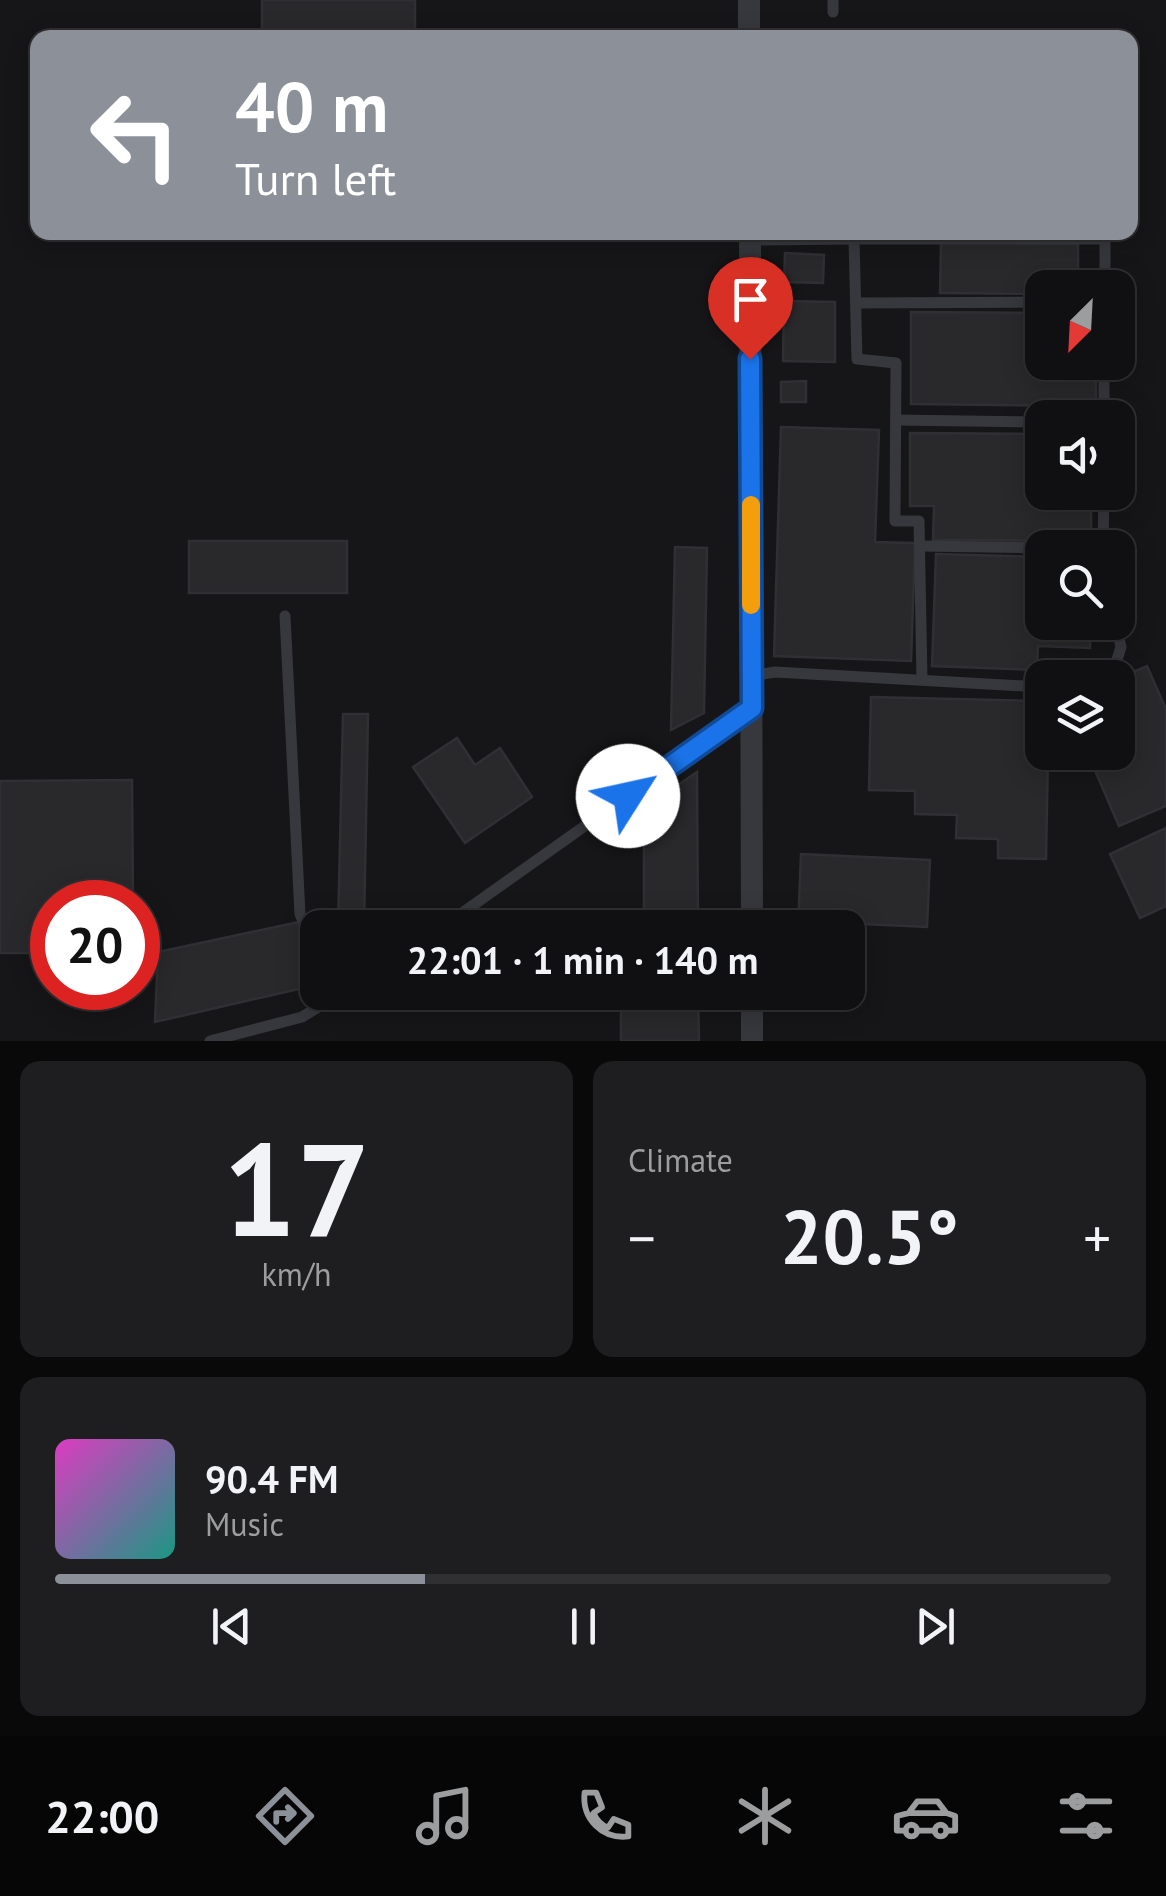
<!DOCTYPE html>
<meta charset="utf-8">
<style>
body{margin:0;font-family:"PT Sans",sans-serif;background:#1e1e20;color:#f1f3f6;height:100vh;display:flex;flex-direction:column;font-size:38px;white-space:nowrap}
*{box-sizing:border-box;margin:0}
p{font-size:32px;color:#9c9d9f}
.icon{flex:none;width:55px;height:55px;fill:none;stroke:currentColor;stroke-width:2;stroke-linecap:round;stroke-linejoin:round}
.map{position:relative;height:1041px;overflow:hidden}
.details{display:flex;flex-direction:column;gap:20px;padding:20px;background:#09090a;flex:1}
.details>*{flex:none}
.hud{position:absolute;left:30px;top:30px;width:1108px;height:210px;border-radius:20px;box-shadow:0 5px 25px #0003,0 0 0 2px #303032;background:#8c9099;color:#fff;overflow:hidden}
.needle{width:65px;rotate:204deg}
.controls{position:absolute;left:1025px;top:270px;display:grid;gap:20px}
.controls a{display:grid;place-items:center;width:110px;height:110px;border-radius:20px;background:#101012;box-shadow:0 5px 25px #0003,0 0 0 2px #303032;font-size:50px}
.speed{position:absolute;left:30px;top:880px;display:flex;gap:20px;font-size:50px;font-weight:700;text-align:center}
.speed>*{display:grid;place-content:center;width:130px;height:130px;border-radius:50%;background:#101012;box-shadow:0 5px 25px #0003,0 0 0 2px #303032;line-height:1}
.speed .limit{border:15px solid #d22;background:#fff;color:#111}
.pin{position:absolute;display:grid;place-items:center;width:85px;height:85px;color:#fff;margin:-102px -42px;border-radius:50% 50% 50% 0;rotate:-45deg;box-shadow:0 0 10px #0007}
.pin .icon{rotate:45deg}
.me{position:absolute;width:110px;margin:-55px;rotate:55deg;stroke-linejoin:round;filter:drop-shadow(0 0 8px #0008)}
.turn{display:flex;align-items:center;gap:35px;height:210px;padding:0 40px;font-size:45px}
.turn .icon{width:130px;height:130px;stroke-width:2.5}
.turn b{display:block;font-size:70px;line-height:85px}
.big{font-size:75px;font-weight:700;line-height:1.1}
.details .tile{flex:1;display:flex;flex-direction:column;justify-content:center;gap:15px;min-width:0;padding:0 35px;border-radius:20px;background:#1e1e20}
.details .dial{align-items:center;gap:0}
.dial b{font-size:130px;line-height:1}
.song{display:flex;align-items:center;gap:30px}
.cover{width:120px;height:120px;border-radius:15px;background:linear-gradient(135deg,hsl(310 70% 55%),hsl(170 70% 35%))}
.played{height:10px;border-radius:5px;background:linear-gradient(90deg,#8c9099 35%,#303032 35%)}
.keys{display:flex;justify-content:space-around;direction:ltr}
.heat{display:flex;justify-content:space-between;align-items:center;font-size:55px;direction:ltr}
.details .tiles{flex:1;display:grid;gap:20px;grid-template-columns:1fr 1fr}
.tile:last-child{grid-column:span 2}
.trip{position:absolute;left:300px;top:910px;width:565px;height:100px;border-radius:20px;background:#101012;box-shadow:0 5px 25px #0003,0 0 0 2px #303032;font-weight:700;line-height:100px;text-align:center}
.tab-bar{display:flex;height:160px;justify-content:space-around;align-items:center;background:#060607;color:#9c9d9f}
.tab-bar .icon{width:70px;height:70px}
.tab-bar .selected{color:#8c9099}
.tab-bar b{font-size:45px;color:#f1f3f6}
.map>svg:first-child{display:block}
.building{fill:#29292c;stroke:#303034;stroke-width:2.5}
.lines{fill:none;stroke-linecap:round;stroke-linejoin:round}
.lane{stroke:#37383d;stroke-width:11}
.street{stroke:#37383d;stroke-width:22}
.route-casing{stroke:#114b97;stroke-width:25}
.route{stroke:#1a73e8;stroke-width:18}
.slow{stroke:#f59e0b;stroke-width:18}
</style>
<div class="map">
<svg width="1166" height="1041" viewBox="0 0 1166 1041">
<rect width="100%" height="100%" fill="#161618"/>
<g class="building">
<rect x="262" y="0" width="153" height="38"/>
<polygon points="941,243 1078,244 1078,288 1042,288 1042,294 940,293"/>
<polygon points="785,253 824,255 823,283 784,282"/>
<polygon points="784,301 835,302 835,362 783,361"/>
<polygon points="911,312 1042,313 1042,362 1096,362 1096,406 911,404"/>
<polygon points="806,381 806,402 781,402 781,382"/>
<polygon points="781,427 879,430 875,542 915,543 911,661 774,656"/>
<polygon points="910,433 1042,434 1042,492 1091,492 1091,541 933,540 934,506 910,506"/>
<rect x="189" y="541" width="158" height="52"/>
<polygon points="675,547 707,548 704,713 671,730"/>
<polygon points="936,554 1042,557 1042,622 1090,622 1090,648 1038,646 1037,670 932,666"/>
<polygon points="1147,666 1166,709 1166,806 1119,826 1087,752 1118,752 1118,678"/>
<polygon points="871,697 1042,701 1042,752 1048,752 1046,859 998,858 998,839 956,838 957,815 915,814 915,791 869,790"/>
<polygon points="343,714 368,714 364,928 338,928"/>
<polygon points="457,738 475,765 500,748 532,797 465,843 413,767"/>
<polygon points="697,772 698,928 644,928 644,808"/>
<polygon points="132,780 133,902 52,902 52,953 0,953 0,781"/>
<polygon points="1166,828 1166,906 1140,918 1110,854"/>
<polygon points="801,854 930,860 927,927 839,923 839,928 798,928"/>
<polygon points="299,922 312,986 155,1022 158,952"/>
<polygon points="621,992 698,992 699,1041 621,1041"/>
</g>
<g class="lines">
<g class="lane">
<polyline points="833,12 833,0"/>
<polyline points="750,240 854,239 854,232"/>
<polyline points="856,303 1042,302"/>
<polyline points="1104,418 1104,362"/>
<polyline points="896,420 1042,422"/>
<polyline points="922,546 1042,548"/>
<polyline points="1103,548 1104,492"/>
<polyline points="285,616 300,914 318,956"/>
<polyline points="751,676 775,672 1042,687"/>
<polyline points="1092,678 1115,666 1121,647 1115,622"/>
<polyline points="922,680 919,521 895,521 896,363 857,359 854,239 1105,239 1105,288"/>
<polyline points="441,928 751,708"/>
<polyline points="210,1041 302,1017 343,992"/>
</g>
<g class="street">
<polyline points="749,0 749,38"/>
<polyline points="750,232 752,928"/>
<polyline points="752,992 752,1041"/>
</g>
</g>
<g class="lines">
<g class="route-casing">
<polyline id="route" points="628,796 752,708 750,359"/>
</g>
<use href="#route" class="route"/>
<polyline class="slow" points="751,505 751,605"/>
</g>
</svg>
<div class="controls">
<a><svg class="needle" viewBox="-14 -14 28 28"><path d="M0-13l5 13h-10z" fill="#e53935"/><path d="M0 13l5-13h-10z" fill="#9c9d9f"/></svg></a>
<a><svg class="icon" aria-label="sound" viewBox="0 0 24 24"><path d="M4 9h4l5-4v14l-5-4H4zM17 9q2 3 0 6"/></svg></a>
<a><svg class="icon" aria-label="search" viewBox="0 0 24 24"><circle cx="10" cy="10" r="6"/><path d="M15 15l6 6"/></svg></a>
<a><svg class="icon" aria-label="layers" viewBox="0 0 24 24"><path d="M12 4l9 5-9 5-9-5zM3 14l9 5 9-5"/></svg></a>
</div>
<div class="speed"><div class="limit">20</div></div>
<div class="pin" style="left:750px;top:359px;background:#d93025"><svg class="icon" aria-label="arrive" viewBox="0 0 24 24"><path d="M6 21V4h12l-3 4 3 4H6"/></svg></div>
<svg class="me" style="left:628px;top:796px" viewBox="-20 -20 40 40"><circle r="19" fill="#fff"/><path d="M0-13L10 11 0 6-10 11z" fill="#1a73e8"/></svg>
<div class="trip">22:01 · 1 min · 140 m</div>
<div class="hud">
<div class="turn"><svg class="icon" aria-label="left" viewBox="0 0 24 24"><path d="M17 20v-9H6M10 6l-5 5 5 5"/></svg><div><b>40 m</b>Turn left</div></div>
</div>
</div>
<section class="details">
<div class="tiles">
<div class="tile dial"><b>17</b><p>km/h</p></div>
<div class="tile"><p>Climate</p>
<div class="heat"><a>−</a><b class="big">20.5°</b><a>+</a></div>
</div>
<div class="tile">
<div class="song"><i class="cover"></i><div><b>90.4 FM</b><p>Music</p></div></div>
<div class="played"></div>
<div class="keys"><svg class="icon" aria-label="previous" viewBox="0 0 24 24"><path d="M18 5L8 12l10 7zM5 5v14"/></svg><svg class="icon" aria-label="pause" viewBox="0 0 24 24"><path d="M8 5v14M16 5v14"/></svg><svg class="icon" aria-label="next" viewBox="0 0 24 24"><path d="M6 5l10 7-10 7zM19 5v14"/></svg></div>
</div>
</div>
</section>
<nav class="tab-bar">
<b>22:00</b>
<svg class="icon selected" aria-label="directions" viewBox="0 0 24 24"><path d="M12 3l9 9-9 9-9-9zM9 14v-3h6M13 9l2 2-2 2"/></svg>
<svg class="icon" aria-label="music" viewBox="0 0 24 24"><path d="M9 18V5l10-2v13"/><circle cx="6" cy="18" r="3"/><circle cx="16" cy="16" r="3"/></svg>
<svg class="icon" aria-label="phone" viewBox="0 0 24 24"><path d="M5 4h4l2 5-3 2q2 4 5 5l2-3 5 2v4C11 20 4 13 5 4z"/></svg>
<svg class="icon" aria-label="climate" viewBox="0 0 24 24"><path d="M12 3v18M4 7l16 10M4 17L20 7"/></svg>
<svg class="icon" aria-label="car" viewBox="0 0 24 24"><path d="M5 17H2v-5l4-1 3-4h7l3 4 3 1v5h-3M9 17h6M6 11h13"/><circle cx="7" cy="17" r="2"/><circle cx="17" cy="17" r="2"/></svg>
<svg class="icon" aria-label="filters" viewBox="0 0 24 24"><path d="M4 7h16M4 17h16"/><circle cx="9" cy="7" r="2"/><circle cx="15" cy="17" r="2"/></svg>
</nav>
